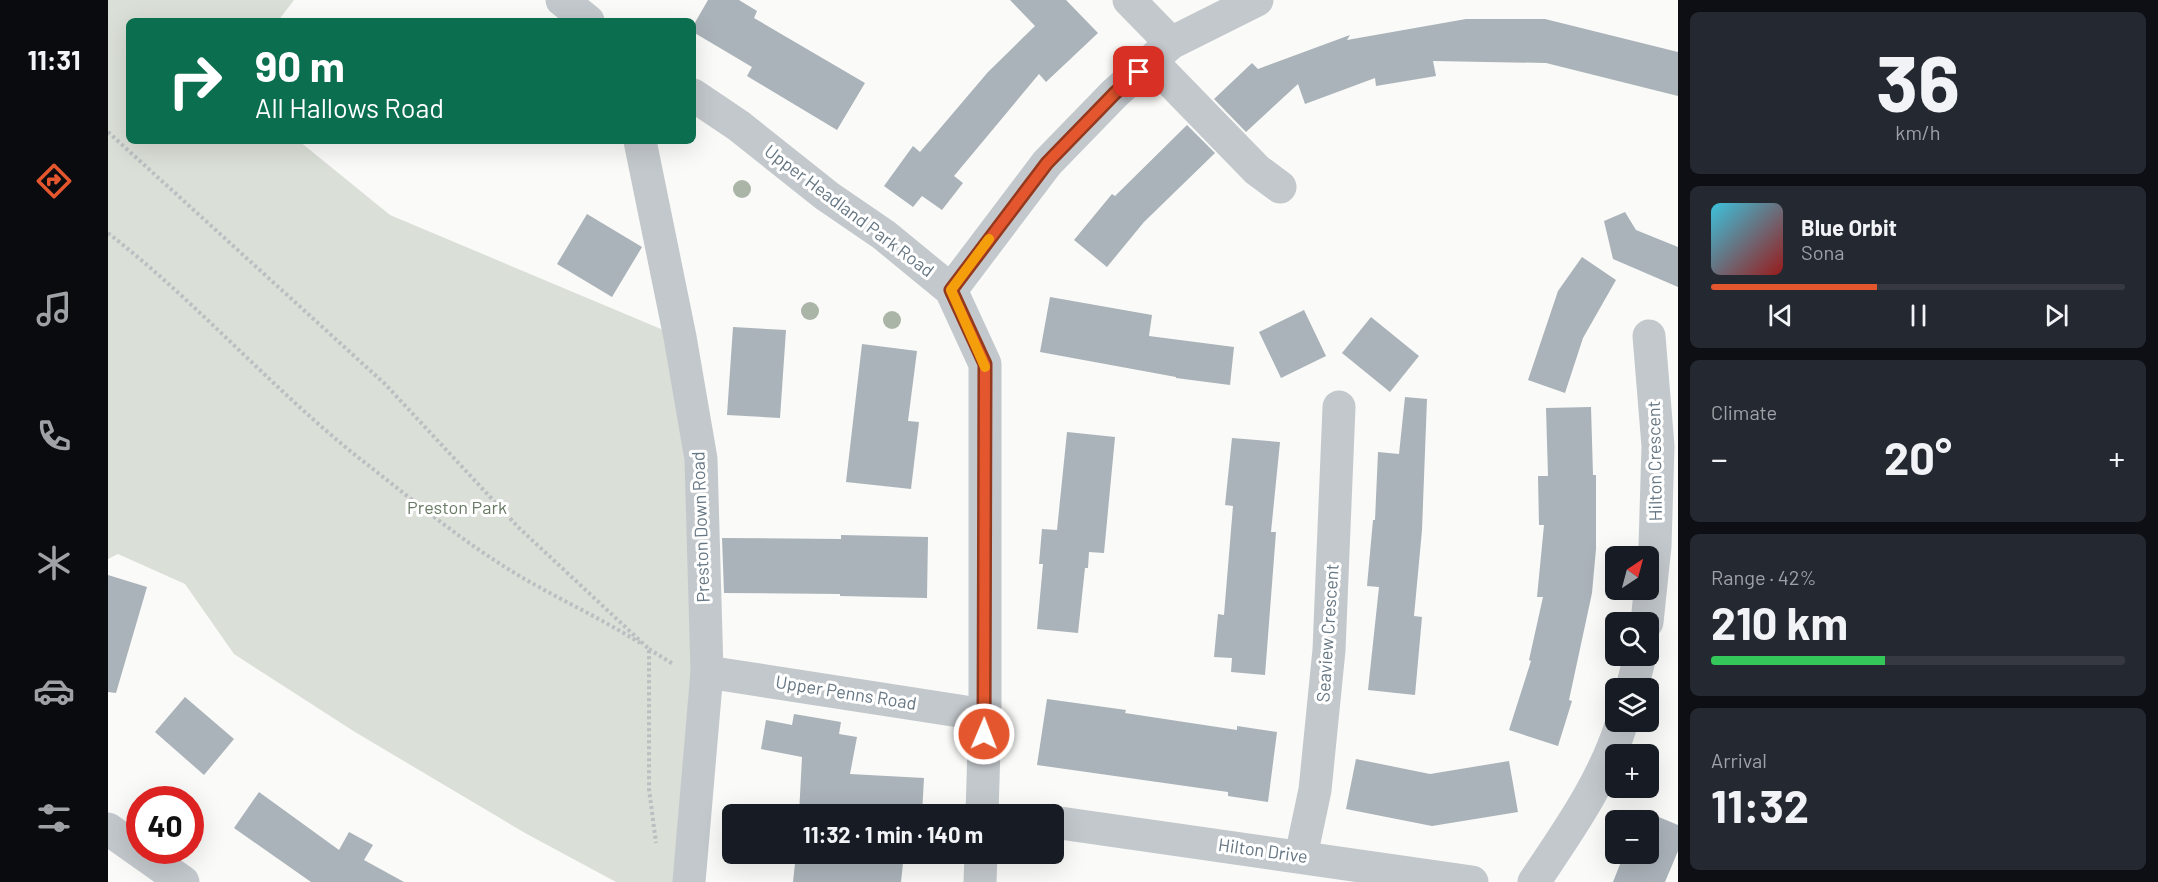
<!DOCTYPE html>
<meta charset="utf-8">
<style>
body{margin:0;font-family:Barlow,sans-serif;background:#242831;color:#f1f3f6;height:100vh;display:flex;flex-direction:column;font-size:22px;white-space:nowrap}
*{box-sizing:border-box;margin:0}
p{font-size:20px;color:#9ea1a6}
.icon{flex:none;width:33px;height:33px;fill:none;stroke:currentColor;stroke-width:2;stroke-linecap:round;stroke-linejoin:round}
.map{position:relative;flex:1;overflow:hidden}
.panel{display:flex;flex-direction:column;gap:12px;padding:12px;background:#0d0f14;width:480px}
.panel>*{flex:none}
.guide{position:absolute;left:18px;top:18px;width:570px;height:126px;border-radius:9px;box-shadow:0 6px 24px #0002;background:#0b6e4f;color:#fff;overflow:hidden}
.needle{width:39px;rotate:36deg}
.fabs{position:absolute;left:1497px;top:546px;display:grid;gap:12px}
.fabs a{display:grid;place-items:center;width:54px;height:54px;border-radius:9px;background:#171b24;box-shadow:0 6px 24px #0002;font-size:30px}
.speed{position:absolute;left:18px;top:786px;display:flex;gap:12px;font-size:30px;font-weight:700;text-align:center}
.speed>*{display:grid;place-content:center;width:78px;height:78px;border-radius:50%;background:#171b24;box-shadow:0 6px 24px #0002;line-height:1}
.speed .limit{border:9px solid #d22;background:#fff;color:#111}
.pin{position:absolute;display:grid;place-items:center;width:51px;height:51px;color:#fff;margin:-26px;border-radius:12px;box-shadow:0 3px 9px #0006}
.me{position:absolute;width:66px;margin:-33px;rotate:1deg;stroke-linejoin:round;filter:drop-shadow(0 0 4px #0008)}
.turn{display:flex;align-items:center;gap:21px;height:126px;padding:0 30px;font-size:27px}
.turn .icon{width:78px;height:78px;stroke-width:2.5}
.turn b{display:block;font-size:42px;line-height:51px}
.big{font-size:45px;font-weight:700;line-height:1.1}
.panel .tile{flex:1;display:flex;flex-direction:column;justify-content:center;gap:9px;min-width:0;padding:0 21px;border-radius:9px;background:#242831}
.panel .dial{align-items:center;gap:0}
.dial b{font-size:78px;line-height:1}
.song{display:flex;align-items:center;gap:18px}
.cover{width:72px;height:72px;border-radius:9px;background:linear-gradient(135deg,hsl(190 70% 55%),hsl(0 70% 35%))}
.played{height:6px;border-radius:3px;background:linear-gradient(90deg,#e4572e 40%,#363941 40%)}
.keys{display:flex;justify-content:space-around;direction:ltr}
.heat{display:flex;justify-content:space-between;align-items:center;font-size:33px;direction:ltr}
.charge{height:9px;border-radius:4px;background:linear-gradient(90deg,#34c759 42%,#363941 0)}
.trip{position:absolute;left:614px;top:804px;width:342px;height:60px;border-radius:9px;background:#171b24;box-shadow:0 6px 24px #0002;font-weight:700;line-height:60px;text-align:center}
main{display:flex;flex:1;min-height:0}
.menu{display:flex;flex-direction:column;width:108px;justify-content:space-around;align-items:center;background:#090b0e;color:#9ea1a6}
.menu .icon{width:42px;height:42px}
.menu .selected{color:#e4572e}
.menu b{font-size:27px;color:#f1f3f6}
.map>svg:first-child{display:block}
.green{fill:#dadfd7}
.building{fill:#aab3b9}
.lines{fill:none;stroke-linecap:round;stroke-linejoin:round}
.path{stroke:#bbbfc2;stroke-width:4;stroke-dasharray:3 3;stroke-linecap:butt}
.minor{stroke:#c3c8cc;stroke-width:33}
.tree{fill:#aab4a7}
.route-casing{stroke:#94391e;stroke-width:15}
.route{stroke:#e4572e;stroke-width:10}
.slow{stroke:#f59e0b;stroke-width:10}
.labels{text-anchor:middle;stroke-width:6;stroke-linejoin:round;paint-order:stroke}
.street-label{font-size:18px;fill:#657683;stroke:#fff}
.park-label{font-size:18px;fill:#687a64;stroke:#fff}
</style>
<main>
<nav class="menu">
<b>11:31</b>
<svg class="icon selected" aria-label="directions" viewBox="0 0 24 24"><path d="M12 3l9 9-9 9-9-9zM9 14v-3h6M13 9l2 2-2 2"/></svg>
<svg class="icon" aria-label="music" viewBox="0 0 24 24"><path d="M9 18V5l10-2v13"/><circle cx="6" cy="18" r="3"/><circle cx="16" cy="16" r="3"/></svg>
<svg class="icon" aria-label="phone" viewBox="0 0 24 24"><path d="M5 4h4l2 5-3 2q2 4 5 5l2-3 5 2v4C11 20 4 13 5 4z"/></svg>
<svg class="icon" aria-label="climate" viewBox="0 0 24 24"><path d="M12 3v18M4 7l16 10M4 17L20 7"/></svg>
<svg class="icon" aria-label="car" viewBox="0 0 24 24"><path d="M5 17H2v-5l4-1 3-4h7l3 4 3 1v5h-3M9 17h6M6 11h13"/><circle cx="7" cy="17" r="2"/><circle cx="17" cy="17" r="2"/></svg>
<svg class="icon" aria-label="filters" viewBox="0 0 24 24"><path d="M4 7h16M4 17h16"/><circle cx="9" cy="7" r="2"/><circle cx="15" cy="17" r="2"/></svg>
</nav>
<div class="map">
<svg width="1570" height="882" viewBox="0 0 1570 882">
<rect width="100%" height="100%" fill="#fafaf8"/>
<polygon class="green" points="0,0 186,0 170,21 21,21 21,141 191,141 282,215 572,337 593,459 581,882 508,882 417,833 247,732 126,654 77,584 10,554 0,559"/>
<g class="building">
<polygon points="600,0 631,0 649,11 646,18 757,83 729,130 639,76 644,67 585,32 585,26"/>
<polygon points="902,0 958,0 990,33 938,82 931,74 846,176 855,183 834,210 814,196 805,207 776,186 805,146 812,152 880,72 927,26"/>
<polygon points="1358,19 1437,19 1570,52 1570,96 1438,63 1325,61 1328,76 1268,86 1267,78 1197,104 1190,84 1138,132 1106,99 1144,63 1150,69 1242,35 1239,40"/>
<polygon points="1079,125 1107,153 1036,222 999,267 966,240 1004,194 1007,196"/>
<polygon points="1517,212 1528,230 1570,247 1570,287 1505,259 1496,221"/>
<polygon points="479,214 534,247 504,297 449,264"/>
<polygon points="1474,257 1508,280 1475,338 1457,393 1420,380 1450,291"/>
<polygon points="942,297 1044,315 1041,336 1126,347 1122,385 1068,378 1068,377 932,352"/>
<polygon points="1196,310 1218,356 1173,378 1151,332"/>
<polygon points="1263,317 1311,356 1282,392 1234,353"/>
<polygon points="625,327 678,330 672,418 619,415"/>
<polygon points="754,344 809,351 800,421 811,422 803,489 738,482"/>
<polygon points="1297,397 1319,399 1314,530 1306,616 1314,617 1307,695 1260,690 1271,587 1259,586 1265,520 1267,520 1270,452 1291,454"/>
<polygon points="1483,407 1485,475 1488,475 1488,549 1484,593 1461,700 1464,701 1450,746 1401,730 1423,661 1421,660 1435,597 1429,597 1436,525 1431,525 1430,476 1440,476 1438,408"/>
<polygon points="959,432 1007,437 996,553 981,552 980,568 977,568 970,633 929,629 935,564 931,564 934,529 949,530"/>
<polygon points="1124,438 1172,442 1163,532 1168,532 1157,675 1123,672 1124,658 1106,657 1110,614 1116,615 1125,506 1117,505"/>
<polygon points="733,535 820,537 819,598 732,596 732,594 616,593 614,538 733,539"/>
<polygon points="0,575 39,587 8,693 0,692"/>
<polygon points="77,697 126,739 96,775 47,732"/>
<polygon points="939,699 1018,710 1017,713 1129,730 1129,726 1169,732 1160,802 1120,796 1120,792 929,765"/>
<polygon points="686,714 733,722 731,734 749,737 742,774 816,778 814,814 691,814 694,757 653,749 658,720 684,725"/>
<polygon points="1248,759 1322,774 1401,761 1410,812 1324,826 1238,809"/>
<polygon points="151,792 231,850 241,832 265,845 256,860 296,882 203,882 126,828"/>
<polygon points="1534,810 1570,825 1570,851 1557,882 1505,882 1516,854 1540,854 1540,820 1530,820"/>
<polygon points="688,854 796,854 793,882 685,882"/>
</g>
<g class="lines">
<g class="path">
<polyline points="0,132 277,384 410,527 541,649 541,789 548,843"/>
<path d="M0,233C89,302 163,388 251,458C301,497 351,539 405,572C446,597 491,617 532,643"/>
<polyline points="541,649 565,664"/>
</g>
<g class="minor">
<polyline points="454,0 480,21"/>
<polyline points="1021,0 1063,43"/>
<polyline points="1043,61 1149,170 1172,187"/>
<polyline points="585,95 631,126 719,196 776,235 843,290 877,364 877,715 874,814"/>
<polyline points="532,141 572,337 593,459 599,672 581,882"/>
<polyline points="843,290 939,163 1007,93 1063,43 1149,0"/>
<polyline points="1539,622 1547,546 1550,446 1541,336"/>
<polyline points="599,672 877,715"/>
<polyline points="1524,688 1532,656"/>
<polyline points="945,822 1364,882"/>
<polyline points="0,829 75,882"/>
<polyline points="1193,856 1207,790 1221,650 1231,407"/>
<polyline points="872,882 873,854"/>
<path d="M1426,882C1460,831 1496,781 1514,722"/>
</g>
</g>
<g class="tree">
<circle cx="634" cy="189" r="9"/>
<circle cx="702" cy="311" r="9"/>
<circle cx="784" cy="320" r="9"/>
</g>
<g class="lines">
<g class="route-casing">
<polyline id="route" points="876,734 877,364 843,290 939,163 1007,93 1031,72"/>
</g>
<use href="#route" class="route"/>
<polyline class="slow" points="877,367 843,290 881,239"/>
</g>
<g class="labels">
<g class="street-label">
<text transform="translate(741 211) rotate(37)" y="6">Upper Headland Park Road</text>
<text transform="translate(1547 461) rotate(-91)" y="6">Hilton Crescent</text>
<text transform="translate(593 527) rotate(-92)" y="6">Preston Down Road</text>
<text transform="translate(1220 633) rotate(-86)" y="6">Seaview Crescent</text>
<text transform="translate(738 693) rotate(9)" y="6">Upper Penns Road</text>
<text transform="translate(1155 851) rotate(8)" y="6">Hilton Drive</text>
</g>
<g class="park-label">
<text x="349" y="514">Preston Park</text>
</g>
</g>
</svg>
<div class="fabs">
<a><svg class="needle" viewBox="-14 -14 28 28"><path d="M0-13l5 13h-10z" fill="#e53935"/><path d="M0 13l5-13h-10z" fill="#9ea1a6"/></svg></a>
<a><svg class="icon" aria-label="search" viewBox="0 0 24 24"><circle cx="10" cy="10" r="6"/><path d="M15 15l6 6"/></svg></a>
<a><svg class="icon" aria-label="layers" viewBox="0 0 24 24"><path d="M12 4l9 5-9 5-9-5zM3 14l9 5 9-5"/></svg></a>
<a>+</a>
<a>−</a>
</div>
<div class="speed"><div class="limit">40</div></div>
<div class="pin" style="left:1031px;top:72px;background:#d93025"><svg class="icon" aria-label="arrive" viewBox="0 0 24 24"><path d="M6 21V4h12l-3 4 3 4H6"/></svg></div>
<svg class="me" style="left:876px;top:734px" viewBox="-20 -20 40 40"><circle r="17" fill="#e4572e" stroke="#fff" stroke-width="3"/><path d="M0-11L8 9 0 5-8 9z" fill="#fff"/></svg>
<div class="trip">11:32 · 1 min · 140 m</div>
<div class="guide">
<div class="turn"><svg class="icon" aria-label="right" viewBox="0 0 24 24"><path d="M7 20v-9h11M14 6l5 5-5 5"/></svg><div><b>90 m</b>All Hallows Road</div></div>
</div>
</div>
<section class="panel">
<div class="tile dial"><b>36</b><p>km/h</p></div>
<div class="tile">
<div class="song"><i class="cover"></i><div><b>Blue Orbit</b><p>Sona</p></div></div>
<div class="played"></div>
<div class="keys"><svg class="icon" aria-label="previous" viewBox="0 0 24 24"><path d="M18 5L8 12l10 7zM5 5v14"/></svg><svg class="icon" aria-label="pause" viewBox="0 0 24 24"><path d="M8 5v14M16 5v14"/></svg><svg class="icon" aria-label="next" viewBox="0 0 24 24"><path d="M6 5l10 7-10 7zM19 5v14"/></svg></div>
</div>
<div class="tile"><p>Climate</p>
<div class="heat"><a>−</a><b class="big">20°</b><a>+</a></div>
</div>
<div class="tile"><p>Range · 42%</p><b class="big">210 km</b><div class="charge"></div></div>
<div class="tile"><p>Arrival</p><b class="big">11:32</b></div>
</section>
</main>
